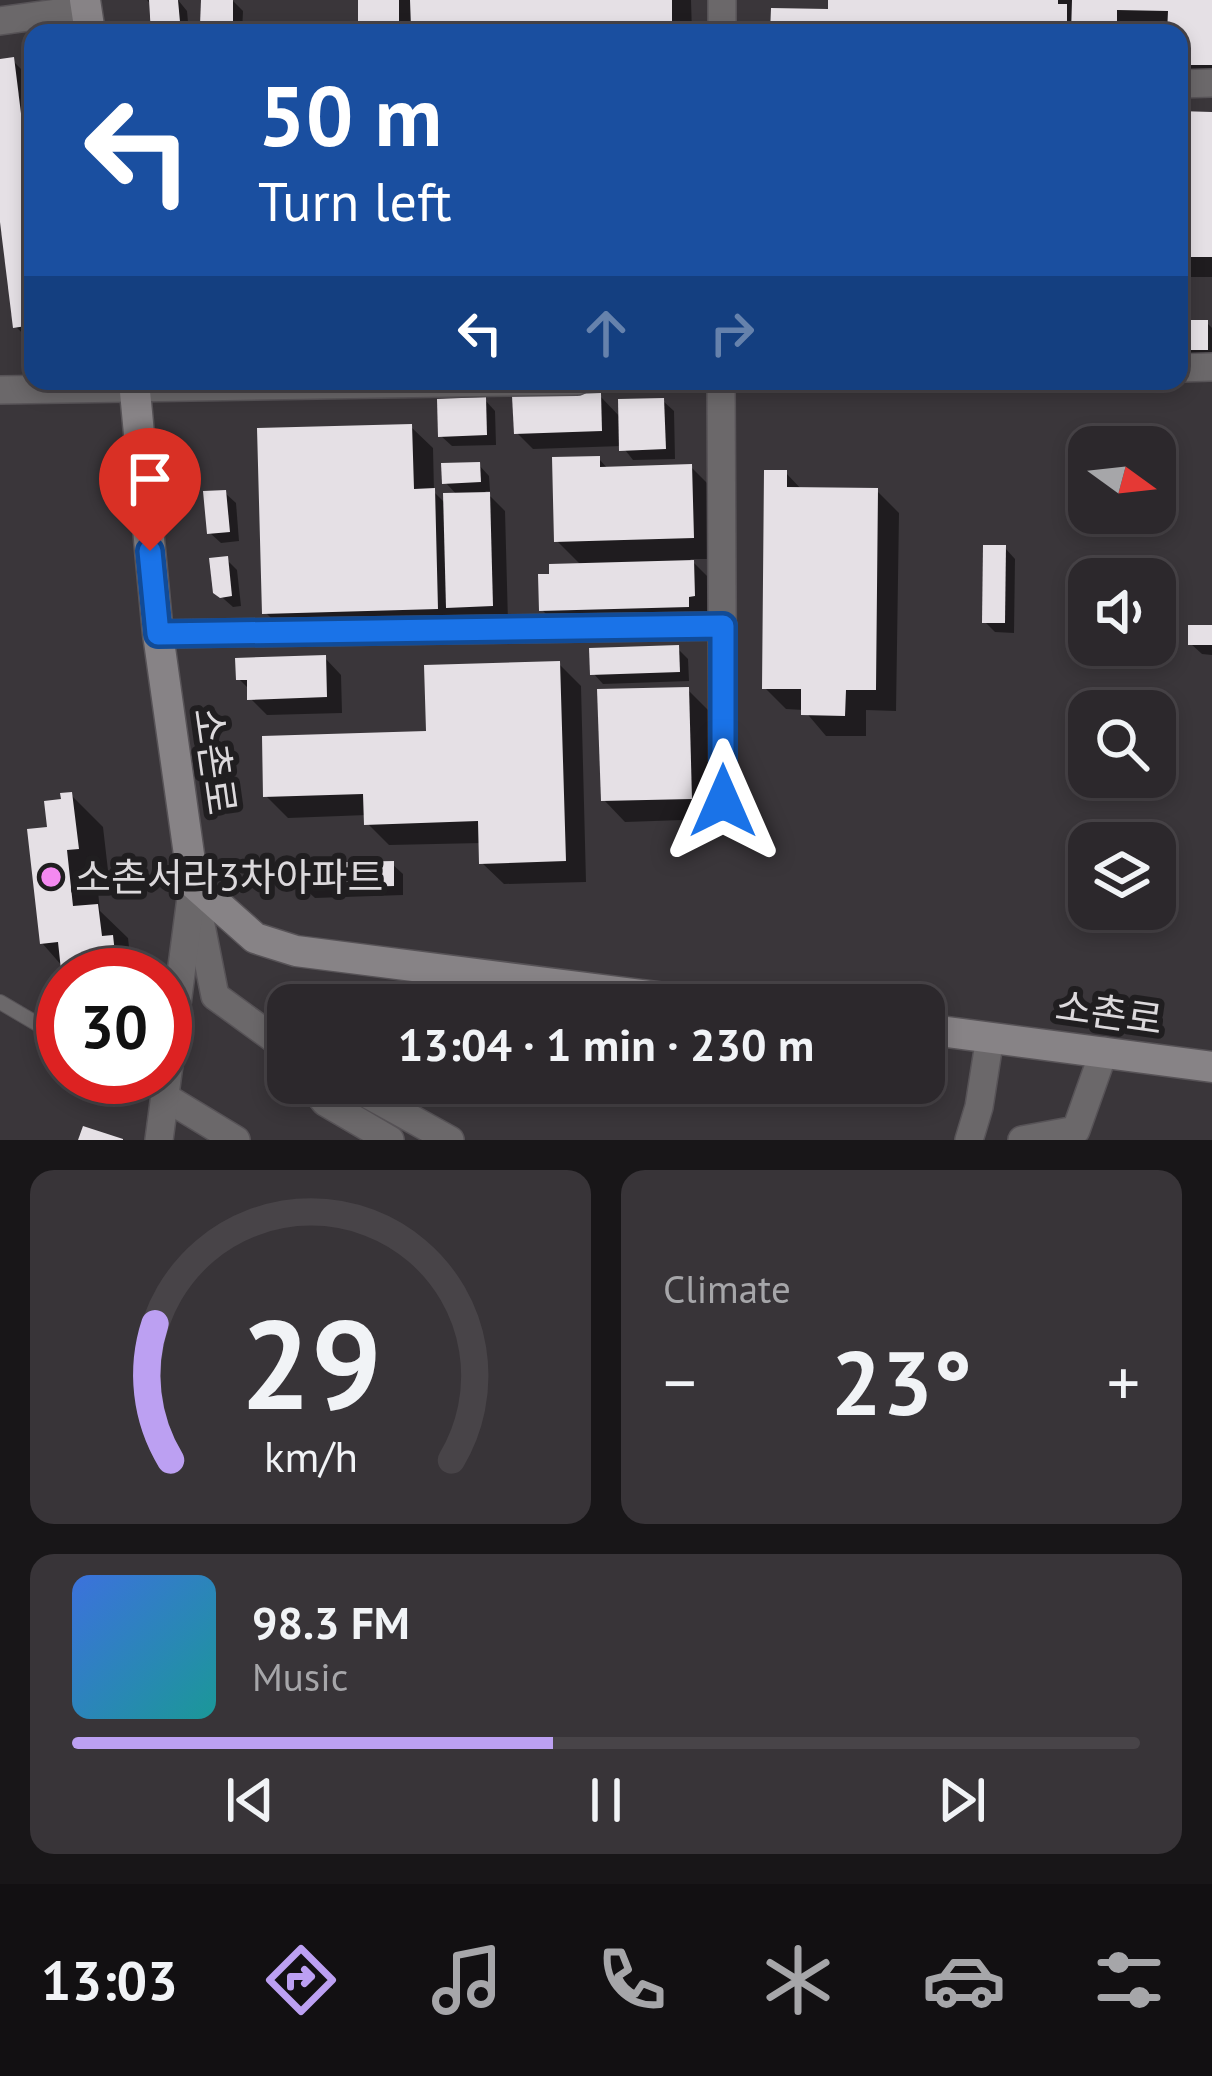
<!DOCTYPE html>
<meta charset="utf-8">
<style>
body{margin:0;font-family:"PT Sans","Noto Sans KR",sans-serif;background:#383438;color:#f1f3f6;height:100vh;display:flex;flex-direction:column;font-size:45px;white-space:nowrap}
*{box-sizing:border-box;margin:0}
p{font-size:39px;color:#a6a6a9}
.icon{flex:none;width:66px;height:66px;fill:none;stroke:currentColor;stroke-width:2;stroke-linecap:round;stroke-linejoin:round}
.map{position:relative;height:1140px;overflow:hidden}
.drawer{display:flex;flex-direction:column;gap:30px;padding:30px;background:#181618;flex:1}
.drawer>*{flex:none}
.banner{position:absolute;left:24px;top:24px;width:1164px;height:366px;border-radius:24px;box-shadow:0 6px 18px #0003,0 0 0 3px #484448;background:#1a4fa0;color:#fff;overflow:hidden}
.needle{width:78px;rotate:105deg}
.controls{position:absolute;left:1068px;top:426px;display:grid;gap:24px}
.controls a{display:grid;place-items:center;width:108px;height:108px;border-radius:24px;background:#2c282c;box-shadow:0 6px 18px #0003,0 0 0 3px #484448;font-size:60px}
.speed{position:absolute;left:36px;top:948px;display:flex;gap:24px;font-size:60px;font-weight:700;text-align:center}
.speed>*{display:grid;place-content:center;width:156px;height:156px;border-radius:50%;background:#2c282c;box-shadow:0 6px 18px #0003,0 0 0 3px #484448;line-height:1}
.speed .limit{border:18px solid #d22;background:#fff;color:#111}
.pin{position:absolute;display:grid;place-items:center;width:102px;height:102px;color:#fff;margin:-123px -51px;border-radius:50% 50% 50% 0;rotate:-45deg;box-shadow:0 0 12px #0007}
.pin .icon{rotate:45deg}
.me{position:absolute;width:132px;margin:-66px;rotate:0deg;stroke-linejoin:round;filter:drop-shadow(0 0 9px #0008)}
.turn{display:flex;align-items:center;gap:42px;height:252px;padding:0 36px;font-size:54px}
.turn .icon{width:156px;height:156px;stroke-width:2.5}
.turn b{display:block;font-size:84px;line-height:102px}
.lanes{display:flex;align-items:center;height:114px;padding:0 36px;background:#0003;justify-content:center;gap:60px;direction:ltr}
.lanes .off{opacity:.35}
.big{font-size:90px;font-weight:700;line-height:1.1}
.drawer .card{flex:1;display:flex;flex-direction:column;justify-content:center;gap:18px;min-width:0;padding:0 42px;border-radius:24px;background:#383438}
.drawer .dial{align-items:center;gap:0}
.dial svg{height:312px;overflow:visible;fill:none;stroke:#484448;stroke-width:7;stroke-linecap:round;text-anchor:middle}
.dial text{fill:#f1f3f6;stroke:none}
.song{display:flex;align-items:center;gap:36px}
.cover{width:144px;height:144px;border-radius:18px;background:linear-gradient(135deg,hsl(220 70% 55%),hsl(180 70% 35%))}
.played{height:12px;border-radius:6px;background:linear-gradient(90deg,#bca0f2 45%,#484448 45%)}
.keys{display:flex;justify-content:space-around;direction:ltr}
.heat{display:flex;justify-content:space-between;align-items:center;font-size:66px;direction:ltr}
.drawer .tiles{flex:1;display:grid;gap:30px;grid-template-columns:1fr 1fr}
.card:last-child{grid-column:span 2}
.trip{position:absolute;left:267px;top:984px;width:678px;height:120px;border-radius:24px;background:#2c282c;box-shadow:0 6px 18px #0003,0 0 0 3px #484448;font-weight:700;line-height:120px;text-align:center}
.menu{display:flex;height:192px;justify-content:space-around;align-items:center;background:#121012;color:#a6a6a9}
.menu .icon{width:84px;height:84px}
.menu .on{color:#bca0f2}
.menu b{font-size:54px;color:#f1f3f6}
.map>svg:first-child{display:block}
.shadow{fill:#0007}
.building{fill:#e5e0e5}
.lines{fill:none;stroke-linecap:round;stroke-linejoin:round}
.lane-casing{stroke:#575357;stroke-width:16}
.street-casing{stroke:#575357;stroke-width:30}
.secondary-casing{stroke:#575357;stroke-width:33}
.lane{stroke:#6b686a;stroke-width:14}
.street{stroke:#6b686a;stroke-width:27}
.secondary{stroke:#878386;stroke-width:30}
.route-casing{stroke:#114b97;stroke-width:30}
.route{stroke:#1a73e8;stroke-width:21}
.poi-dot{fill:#f489f0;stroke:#201e20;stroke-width:4.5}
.labels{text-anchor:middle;stroke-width:12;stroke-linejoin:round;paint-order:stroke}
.street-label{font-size:39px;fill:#dcd9dc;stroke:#201e20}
.poi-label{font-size:39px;fill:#dcd9dc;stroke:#201e20;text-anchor:start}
</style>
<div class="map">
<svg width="1212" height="1140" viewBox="0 0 1212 1140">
<rect width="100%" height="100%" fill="#3a363a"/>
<g class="shadow">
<polygon points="147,0 178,0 187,11 189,33 154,33 152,6"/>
<polygon points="204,0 232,0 243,11 242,33 212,33 203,24"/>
<polygon points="361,0 691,0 692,33 420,33 414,27 414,33 372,33 361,22"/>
<polygon points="831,0 1212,0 1212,86 1179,73 1179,33 1170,31 773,33 831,12"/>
<polygon points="12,60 33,81 33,343 16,327 0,198 0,62"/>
<polygon points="1179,114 1212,115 1212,277 1179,277"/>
<polygon points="1179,323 1207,323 1212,328 1212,359 1179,357"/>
<polygon points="600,396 621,418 663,401 674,411 675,459 633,460 622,446 533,449 517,433"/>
<polygon points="485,400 495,411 496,445 452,446 441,436"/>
<polygon points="411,427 433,448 434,492 446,504 458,496 445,482 479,465 489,476 490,491 485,491 505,511 508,622 465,623 458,616 458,629 287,634 265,612"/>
<polygon points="599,459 609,470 691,467 713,489 715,559 690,559 710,579 710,612 704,612 704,622 559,626 542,610 582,566 557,541"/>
<polygon points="786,473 803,491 877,491 899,513 896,711 866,710 866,736 826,736 804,710 786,709 765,688"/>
<polygon points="225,493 236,503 239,541 221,543 210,533"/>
<polygon points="1005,548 1015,559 1014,633 995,632 985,622"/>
<polygon points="226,559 237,570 241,606 233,607 216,592"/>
<polygon points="1212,628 1212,655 1202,654 1191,644"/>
<polygon points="678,649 688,659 689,681 603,684 593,673"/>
<polygon points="325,658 341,675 342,713 267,715 250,698 250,690 239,679"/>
<polygon points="559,664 581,686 586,882 504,884 482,863 482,843 389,845 367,823 367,815 288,818 266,796 429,734"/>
<polygon points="688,690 709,711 712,819 625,822 604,800"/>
<polygon points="71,795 103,827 109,879 97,881 100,911 128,938 130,956 144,975 70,975 42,943 50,830"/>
<polygon points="392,864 403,874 403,895 315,898 304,888"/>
</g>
<g class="building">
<polygon points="149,0 178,0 181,33 151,33"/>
<polygon points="201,0 233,0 233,26 200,25"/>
<polygon points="358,0 399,0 399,24 358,23"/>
<polygon points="410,0 672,0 672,33 423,33 423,27 411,28"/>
<polygon points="828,0 1058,0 1058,4 1067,4 1067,33 770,33 771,8 828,9"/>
<polygon points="1072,0 1212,0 1212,65 1179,65 1179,33 1167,33 1168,11 1117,10 1117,33 1071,33"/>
<polygon points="14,57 33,210 33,325 13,328 0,222 0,59"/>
<polygon points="1179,111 1212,112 1212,257 1179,257"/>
<rect x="1179" y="320" width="29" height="30"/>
<polygon points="601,393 602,431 514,434 512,396"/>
<polygon points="486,397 487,435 438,437 437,399"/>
<polygon points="664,398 666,449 619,451 618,399"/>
<polygon points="412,424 414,489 435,488 438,609 262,614 257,428"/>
<polygon points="600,456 600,467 692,464 694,538 554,542 552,457"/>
<polygon points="480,462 481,482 442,484 441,463"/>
<polygon points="764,470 787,470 787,487 878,488 876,690 846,690 845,716 801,715 801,689 762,689"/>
<polygon points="226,490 230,532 207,534 203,491"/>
<polygon points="490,492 493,606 446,608 443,493"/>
<polygon points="983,545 1006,545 1005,623 982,623"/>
<polygon points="228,556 232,596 220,598 213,593 209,558"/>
<polygon points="694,560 695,596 689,597 689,607 539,611 538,574 549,574 549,564"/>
<rect x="1188" y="625" width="24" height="20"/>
<polygon points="679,645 680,672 590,675 589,648"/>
<polygon points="326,655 327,697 247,700 247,680 236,680 235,658"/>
<polygon points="560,661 566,861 479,864 478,821 364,825 363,794 263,797 262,736 426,731 424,665"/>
<polygon points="689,687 692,799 601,801 597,689"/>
<polygon points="72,792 79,849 67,850 73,906 98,904 102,936 113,935 117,972 90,975 90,972 75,973 74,968 61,970 58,942 40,944 27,829 47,827 44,801 61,799 60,793"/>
<polygon points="394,861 394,886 301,889 300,863"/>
<polygon points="83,1126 123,1139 123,1140 78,1140"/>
</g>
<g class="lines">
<g class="lane-casing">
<g id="lane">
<polyline points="0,1002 63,1039"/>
<polyline points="130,1077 165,1097"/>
</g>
</g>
<g class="street-casing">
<g id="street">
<polyline points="722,0 722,33"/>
<polyline points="0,21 86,9"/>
<polyline points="1179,84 1212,83"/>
<polyline points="1179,368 1212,367"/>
<polyline points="721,381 723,801"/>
<polyline points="0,390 577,381"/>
<polyline points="158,634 723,626"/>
<polyline points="197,905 215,996 288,1049"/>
<polyline points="310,1083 325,1102 390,1140"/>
<polyline points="347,1083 450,1140"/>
<polyline points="165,1097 236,1140"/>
<polyline points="159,1140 193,883"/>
<polyline points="969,1140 979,1107 990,1037"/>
<polyline points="1022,1140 1076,1130 1104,1051"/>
</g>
</g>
<g class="secondary-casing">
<g id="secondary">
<polyline points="85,0 90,33"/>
<polyline points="134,381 158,634 193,883 255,938 296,951 720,1005"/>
<polyline points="924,1029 1212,1067"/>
</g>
</g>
<use href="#lane" class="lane"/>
<use href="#street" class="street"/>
<use href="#secondary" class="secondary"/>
</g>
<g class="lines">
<g class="route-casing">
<polyline id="route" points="150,551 158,634 723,626 723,801"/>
</g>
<use href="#route" class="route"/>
</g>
<circle class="poi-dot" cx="51" cy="877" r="12"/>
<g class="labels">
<g class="street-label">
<text transform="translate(215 761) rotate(82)" y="14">소촌로</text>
<text transform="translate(1109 1013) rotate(8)" y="14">소촌로</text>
</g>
<g class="poi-label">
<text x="75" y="891">소촌서라3차아파트</text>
</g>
</g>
</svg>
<div class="controls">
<a><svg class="needle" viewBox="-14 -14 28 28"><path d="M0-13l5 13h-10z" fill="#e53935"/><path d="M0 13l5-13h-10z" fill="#a6a6a9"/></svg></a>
<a><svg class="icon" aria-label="sound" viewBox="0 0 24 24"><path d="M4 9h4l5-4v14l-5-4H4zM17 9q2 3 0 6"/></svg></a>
<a><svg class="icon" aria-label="search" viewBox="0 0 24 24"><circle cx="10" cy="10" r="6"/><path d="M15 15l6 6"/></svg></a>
<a><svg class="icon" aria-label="layers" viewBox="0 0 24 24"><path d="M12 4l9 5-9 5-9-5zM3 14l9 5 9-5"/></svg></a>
</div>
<div class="speed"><div class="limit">30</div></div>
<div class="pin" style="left:150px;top:551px;background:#d93025"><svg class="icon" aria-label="arrive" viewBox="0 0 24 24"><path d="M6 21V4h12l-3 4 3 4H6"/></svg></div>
<svg class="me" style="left:723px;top:801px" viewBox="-20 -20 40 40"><path d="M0-17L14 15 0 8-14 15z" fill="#1a73e8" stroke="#fff" stroke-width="4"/></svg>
<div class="trip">13:04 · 1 min · 230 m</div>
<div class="banner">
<div class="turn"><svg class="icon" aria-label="left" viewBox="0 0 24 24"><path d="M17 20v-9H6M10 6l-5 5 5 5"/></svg><div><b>50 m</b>Turn left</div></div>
<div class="lanes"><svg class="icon" aria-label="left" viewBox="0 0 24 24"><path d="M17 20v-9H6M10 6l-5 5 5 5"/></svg><svg class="icon off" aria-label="ahead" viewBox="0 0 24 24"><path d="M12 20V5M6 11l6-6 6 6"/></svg><svg class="icon off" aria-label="right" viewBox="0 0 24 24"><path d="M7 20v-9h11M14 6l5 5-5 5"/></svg></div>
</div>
</div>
<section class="drawer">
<div class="tiles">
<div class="card dial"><svg viewBox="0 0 100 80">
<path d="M14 69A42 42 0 1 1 86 69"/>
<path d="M14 69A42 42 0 0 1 10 34" stroke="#bca0f2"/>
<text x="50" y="56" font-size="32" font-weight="700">29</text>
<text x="50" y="72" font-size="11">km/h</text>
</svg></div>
<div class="card"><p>Climate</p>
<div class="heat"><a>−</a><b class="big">23°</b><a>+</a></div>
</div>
<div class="card">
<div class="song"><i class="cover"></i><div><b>98.3 FM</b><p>Music</p></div></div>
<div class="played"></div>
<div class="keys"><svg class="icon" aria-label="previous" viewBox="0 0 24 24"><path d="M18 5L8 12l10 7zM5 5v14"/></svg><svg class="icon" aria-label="pause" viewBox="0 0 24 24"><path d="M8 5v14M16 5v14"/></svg><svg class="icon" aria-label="next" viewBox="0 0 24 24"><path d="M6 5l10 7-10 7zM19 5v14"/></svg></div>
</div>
</div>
</section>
<nav class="menu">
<b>13:03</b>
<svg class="icon on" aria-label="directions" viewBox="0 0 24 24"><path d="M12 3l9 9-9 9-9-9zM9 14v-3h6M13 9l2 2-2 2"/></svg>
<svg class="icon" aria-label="music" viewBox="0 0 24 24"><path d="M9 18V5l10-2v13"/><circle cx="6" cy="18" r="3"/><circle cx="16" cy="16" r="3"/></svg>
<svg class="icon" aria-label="phone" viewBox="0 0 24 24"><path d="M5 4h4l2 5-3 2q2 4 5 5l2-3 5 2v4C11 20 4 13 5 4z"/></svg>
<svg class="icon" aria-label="climate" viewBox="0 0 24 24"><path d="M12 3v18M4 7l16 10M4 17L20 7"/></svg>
<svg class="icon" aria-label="car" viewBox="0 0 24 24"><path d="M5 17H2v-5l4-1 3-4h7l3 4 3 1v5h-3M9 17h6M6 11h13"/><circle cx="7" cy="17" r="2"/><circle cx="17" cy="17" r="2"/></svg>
<svg class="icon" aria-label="filters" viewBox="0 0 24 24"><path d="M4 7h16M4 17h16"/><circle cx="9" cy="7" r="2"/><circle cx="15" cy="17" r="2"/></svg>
</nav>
